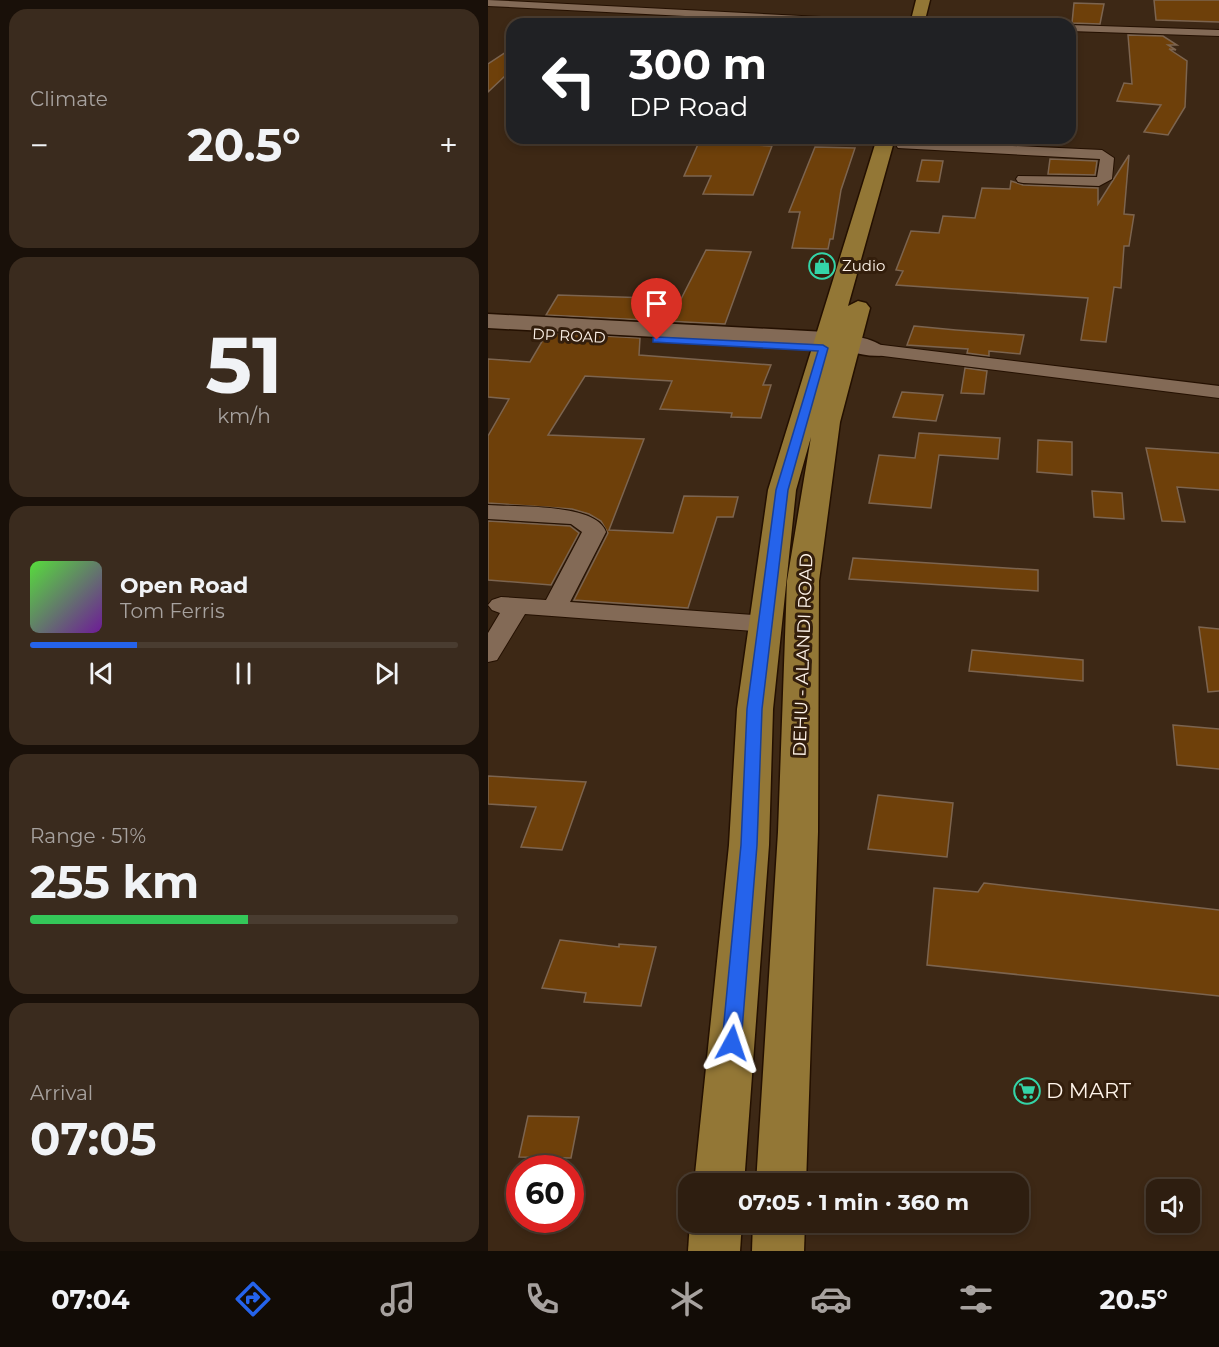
<!DOCTYPE html>
<meta charset="utf-8">
<style>
body{margin:0;font-family:Montserrat,sans-serif;background:#3a2b1e;color:#f1f3f6;height:100vh;display:flex;flex-direction:column;font-size:22px;white-space:nowrap}
*{box-sizing:border-box;margin:0}
p{font-size:20px;color:#a7a29f}
.icon{flex:none;width:33px;height:33px;fill:none;stroke:currentColor;stroke-width:2;stroke-linecap:round;stroke-linejoin:round}
.map{position:relative;flex:1;overflow:hidden}
.sheet{display:flex;flex-direction:column;gap:9px;padding:9px;background:#191009;width:488px}
.sheet>*{flex:none}
.banner{position:absolute;left:18px;top:18px;width:570px;height:126px;border-radius:18px;box-shadow:0 3px 9px #0003,0 0 0 2px #493c30;background:#202124;color:#fff;overflow:hidden}
.controls{position:absolute;left:658px;top:1179px;display:grid;gap:12px}
.controls a{display:grid;place-items:center;width:54px;height:54px;border-radius:12px;background:#2e1e10;box-shadow:0 3px 9px #0003,0 0 0 2px #493c30;font-size:30px}
.speed{position:absolute;left:18px;top:1155px;display:flex;gap:12px;font-size:30px;font-weight:700;text-align:center}
.speed>*{display:grid;place-content:center;width:78px;height:78px;border-radius:50%;background:#2e1e10;box-shadow:0 3px 9px #0003,0 0 0 2px #493c30;line-height:1}
.speed .limit{border:9px solid #d22;background:#fff;color:#111}
.pin{position:absolute;display:grid;place-items:center;width:51px;height:51px;color:#fff;margin:-62px -26px;border-radius:50% 50% 50% 0;rotate:-45deg;box-shadow:0 0 6px #0007}
.pin .icon{rotate:45deg}
.me{position:absolute;width:66px;margin:-33px;rotate:5deg;stroke-linejoin:round;filter:drop-shadow(0 0 4px #0008)}
.turn{display:flex;align-items:center;gap:21px;height:126px;padding:0 24px;font-size:27px}
.turn .icon{width:78px;height:78px;stroke-width:2.5}
.turn b{display:block;font-size:42px;line-height:51px}
.big{font-size:45px;font-weight:700;line-height:1.1}
.sheet .widget{flex:1;display:flex;flex-direction:column;justify-content:center;gap:9px;min-width:0;padding:0 21px;border-radius:18px;background:#3a2b1e}
.sheet .dial{align-items:center;gap:0}
.dial b{font-size:78px;line-height:1}
.song{display:flex;align-items:center;gap:18px}
.cover{width:72px;height:72px;border-radius:9px;background:linear-gradient(135deg,hsl(110 70% 55%),hsl(280 70% 35%))}
.played{height:6px;border-radius:3px;background:linear-gradient(90deg,#2563eb 25%,#493c30 25%)}
.keys{display:flex;justify-content:space-around;direction:ltr}
.heat{display:flex;justify-content:space-between;align-items:center;font-size:33px;direction:ltr}
.charge{height:9px;border-radius:4px;background:linear-gradient(90deg,#34c759 51%,#493c30 0)}
.trip{position:absolute;left:190px;top:1173px;width:351px;height:60px;border-radius:18px;background:#2e1e10;box-shadow:0 3px 9px #0003,0 0 0 2px #493c30;font-weight:700;line-height:60px;text-align:center}
.menu{display:flex;height:96px;justify-content:space-around;align-items:center;background:#120c06;color:#a7a29f}
.menu .icon{width:42px;height:42px}
.menu .on{color:#2563eb}
.menu b{font-size:27px;color:#f1f3f6}
main{display:flex;flex:1;min-height:0}
.map>svg:first-child{display:block}
.building{fill:#6e400a;stroke:#7c644f;stroke-width:1.5}
.lines{fill:none;stroke-linecap:round;stroke-linejoin:round}
.street-casing{stroke:#241001;stroke-width:2}
.secondary-casing{stroke:#241001;stroke-width:3}
.primary-casing{stroke:#241001;stroke-width:3}
.street{fill:#836a56;fill-rule:evenodd}
.secondary{fill:#836a56;fill-rule:evenodd}
.primary{fill:#937736;fill-rule:evenodd}
.route{fill:#2563eb;stroke:#184099;stroke-width:1.5}
.labels{text-anchor:middle;stroke-width:6;stroke-linejoin:round;paint-order:stroke}
.far-poi-label{font-size:15px;fill:#fef3e9;stroke:#331e0c;text-anchor:start}
.far-street-label{font-size:15px;fill:#fef3e9;stroke:#331e0c}
.street-label{font-size:18px;fill:#fef3e9;stroke:#331e0c}
.near-poi-label{font-size:21px;fill:#fef3e9;stroke:#331e0c;text-anchor:start}
</style>
<main>
<section class="sheet">
<div class="widget"><p>Climate</p>
<div class="heat"><a>−</a><b class="big">20.5°</b><a>+</a></div>
</div>
<div class="widget dial"><b>51</b><p>km/h</p></div>
<div class="widget">
<div class="song"><i class="cover"></i><div><b>Open Road</b><p>Tom Ferris</p></div></div>
<div class="played"></div>
<div class="keys"><svg class="icon" aria-label="previous" viewBox="0 0 24 24"><path d="M18 5L8 12l10 7zM5 5v14"/></svg><svg class="icon" aria-label="pause" viewBox="0 0 24 24"><path d="M8 5v14M16 5v14"/></svg><svg class="icon" aria-label="next" viewBox="0 0 24 24"><path d="M6 5l10 7-10 7zM19 5v14"/></svg></div>
</div>
<div class="widget"><p>Range · 51%</p><b class="big">255 km</b><div class="charge"></div></div>
<div class="widget"><p>Arrival</p><b class="big">07:05</b></div>
</section>
<div class="map">
<svg width="732" height="1251" viewBox="0 0 732 1251">
<rect width="100%" height="100%" fill="#3d2815"/>
<g class="building">
<polygon points="666,0 732,0 732,22 668,20"/>
<polygon points="586,3 616,4 612,24 584,23"/>
<polygon points="640,35 675,36 689,45 680,45 688,50 681,49 699,61 697,107 680,135 656,132 673,105 629,101 636,83 644,84"/>
<polygon points="24,48 24,76 17,76 0,92 0,64"/>
<polygon points="211,142 284,146 265,195 215,194 223,176 196,176"/>
<polygon points="327,147 367,148 353,190 345,239 342,239 340,249 304,248 312,212 301,212"/>
<polygon points="641,155 636,214 646,215 641,246 636,246 633,288 626,287 618,342 593,340 600,298 408,285 415,271 408,270 423,231 451,233 455,216 487,218 494,188 522,189 523,181 535,185 610,188 610,204"/>
<polygon points="562,159 609,161 607,175 560,174"/>
<polygon points="434,160 455,161 451,182 429,181"/>
<polygon points="218,250 263,252 237,324 58,315 70,295 193,299"/>
<polygon points="426,326 468,330 536,335 532,354 501,351 501,356 479,353 480,349 419,345"/>
<polygon points="59,333 152,338 151,355 283,365 275,385 283,385 273,418 243,417 244,413 172,409 184,381 97,376 60,435 156,439 121,530 185,533 196,496 250,497 245,517 229,517 200,608 86,600 120,533 113,521 101,514 84,509 0,503 0,436 21,399 0,397 0,359 42,362"/>
<polygon points="477,368 499,371 496,394 473,393"/>
<polygon points="414,392 455,395 448,421 405,417"/>
<polygon points="431,433 512,438 510,459 451,455 443,508 381,503 391,455 427,458"/>
<polygon points="550,440 584,442 584,475 549,472"/>
<polygon points="658,448 732,453 732,490 689,487 697,522 674,521"/>
<polygon points="604,491 634,493 636,519 606,517"/>
<polygon points="0,521 82,526 91,533 63,585 0,580"/>
<polygon points="365,558 550,570 550,591 361,579"/>
<polygon points="711,627 732,629 732,691 720,692"/>
<polygon points="484,650 595,660 595,681 481,671"/>
<polygon points="685,725 732,729 732,769 689,765"/>
<polygon points="0,776 98,782 74,850 33,847 48,807 0,804"/>
<polygon points="390,795 465,803 459,857 380,849"/>
<polygon points="496,883 732,910 732,996 439,965 446,888 490,892"/>
<polygon points="72,940 131,947 131,944 168,947 153,1006 96,1002 98,993 54,988"/>
<polygon points="40,1116 91,1117 83,1158 31,1157"/>
</g>
<g class="lines">
<g class="street-casing">
<g id="street">
<polygon points="0,0 333,17 553,21 558,24 333,23 0,6"/>
<polygon points="582,25 732,30 732,36 582,31"/>
<polygon points="415,141 614,150 626,158 624,179 611,186 535,183 530,182 528,179 530,176 609,177 612,159 410,148 408,145 410,142"/>
<polygon points="386,344 732,386 732,398 379,354 377,350 379,346"/>
<path d="M0,505C27,507 109,503 118,532L82,602L278,616L287,618L291,624L287,630L278,632L37,614L9,660L0,662V633L12,613L4,610L0,605L4,600L13,597L58,600L94,532L83,524L0,519Z"/>
</g>
</g>
<g class="secondary-casing">
<path id="secondary" d="M0,314L338,332C354,334 389,337 398,350L395,355C379,359 355,348 338,346L0,328Z"/>
</g>
<g class="primary-casing">
<g id="primary">
<polygon points="428,0 442,0 436,24 422,24"/>
<polygon points="389,138 407,138 360,306 370,301 378,303 382,308 352,422 331,581 330,832 318,1184 268,1184 290,832 299,581 323,437 308,490 285,709 281,845 256,1184 206,1184 241,845 249,709 280,490"/>
<polygon points="202,1222 254,1222 252,1251 200,1251"/>
<polygon points="265,1222 317,1222 316,1251 264,1251"/>
</g>
</g>
<use href="#street" class="street"/>
<use href="#secondary" class="secondary"/>
<use href="#primary" class="primary"/>
</g>
<polygon class="route" points="169,337 335,345 340,348 300,490 274,709 269,845 253,1043 250,1049 244,1051 237,1049 234,1043 253,845 259,709 288,490 330,351 165,342 165,338"/>
<defs>
<g id="shop-ring" transform="scale(1.35)"><circle r="9.5" fill="#331e0c" stroke="#34d4a7" stroke-width="1.5"/><path d="M-5-2.5h2.3a2.7 3.5 0 0 1 5.4 0H5L5.5 6h-11ZM-1.5-2.5h3a1.5 2.3 0 0 0-3 0Z" fill="#34d4a7"/></g>
<g id="supermarket-ring" transform="scale(1.35)"><circle r="9.5" fill="#331e0c" stroke="#34d4a7" stroke-width="1.5"/><path d="M-6-5.5h2.5l.6 2H6L4.5 2H-2.5L-4.4-4H-6ZM-1.5 3.2a1.3 1.3 0 1 0 .1 0ZM3 3.2a1.3 1.3 0 1 0 .1 0Z" fill="#34d4a7"/></g>
</defs>
<g fill-rule="evenodd">
<use href="#shop-ring" x="334" y="266"/>
<use href="#supermarket-ring" x="539" y="1091"/>
</g>
<g class="labels">
<g class="far-poi-label">
<text x="354" y="271">Zudio</text>
</g>
<g class="far-street-label">
<text transform="translate(81 336) rotate(3)" y="5">DP ROAD</text>
</g>
<g class="street-label">
<text transform="translate(315 655) rotate(-88)" y="6">DEHU - ALANDI ROAD</text>
</g>
<g class="near-poi-label">
<text x="558" y="1098">D MART</text>
</g>
</g>
</svg>
<div class="controls">
<a><svg class="icon" aria-label="sound" viewBox="0 0 24 24"><path d="M4 9h4l5-4v14l-5-4H4zM17 9q2 3 0 6"/></svg></a>
</div>
<div class="speed"><div class="limit">60</div></div>
<div class="pin" style="left:169px;top:340px;background:#d93025"><svg class="icon" aria-label="arrive" viewBox="0 0 24 24"><path d="M6 21V4h12l-3 4 3 4H6"/></svg></div>
<svg class="me" style="left:244px;top:1043px" viewBox="-20 -20 40 40"><path d="M0-17L14 15 0 8-14 15z" fill="#2563eb" stroke="#fff" stroke-width="4"/></svg>
<div class="trip">07:05 · 1 min · 360 m</div>
<div class="banner">
<div class="turn"><svg class="icon" aria-label="left" viewBox="0 0 24 24"><path d="M17 20v-9H6M10 6l-5 5 5 5"/></svg><div><b>300 m</b>DP Road</div></div>
</div>
</div>
</main>
<nav class="menu">
<b>07:04</b>
<svg class="icon on" aria-label="directions" viewBox="0 0 24 24"><path d="M12 3l9 9-9 9-9-9zM9 14v-3h6M13 9l2 2-2 2"/></svg>
<svg class="icon" aria-label="music" viewBox="0 0 24 24"><path d="M9 18V5l10-2v13"/><circle cx="6" cy="18" r="3"/><circle cx="16" cy="16" r="3"/></svg>
<svg class="icon" aria-label="phone" viewBox="0 0 24 24"><path d="M5 4h4l2 5-3 2q2 4 5 5l2-3 5 2v4C11 20 4 13 5 4z"/></svg>
<svg class="icon" aria-label="climate" viewBox="0 0 24 24"><path d="M12 3v18M4 7l16 10M4 17L20 7"/></svg>
<svg class="icon" aria-label="car" viewBox="0 0 24 24"><path d="M5 17H2v-5l4-1 3-4h7l3 4 3 1v5h-3M9 17h6M6 11h13"/><circle cx="7" cy="17" r="2"/><circle cx="17" cy="17" r="2"/></svg>
<svg class="icon" aria-label="filters" viewBox="0 0 24 24"><path d="M4 7h16M4 17h16"/><circle cx="9" cy="7" r="2"/><circle cx="15" cy="17" r="2"/></svg>
<b>20.5°</b>
</nav>
